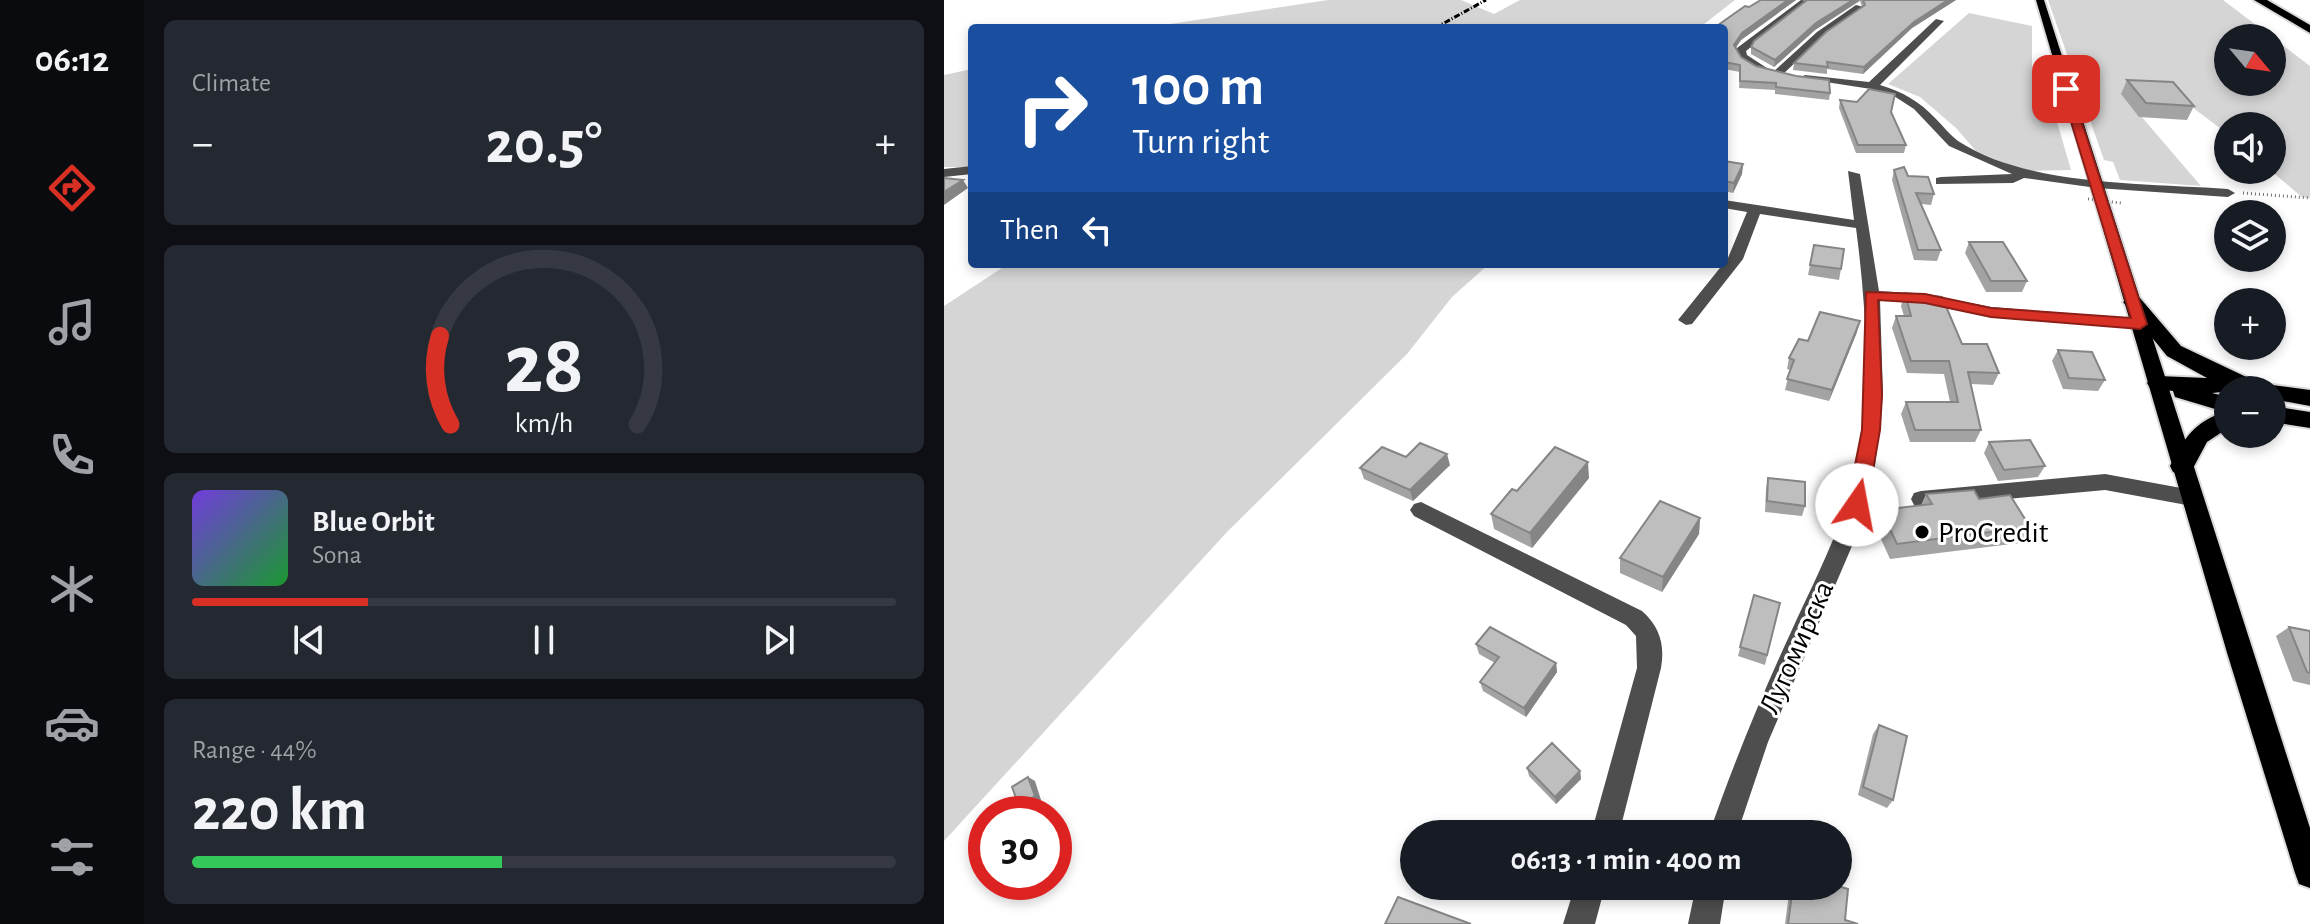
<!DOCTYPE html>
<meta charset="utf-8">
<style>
body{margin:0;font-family:"Alegreya Sans",sans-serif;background:#242831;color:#f1f3f6;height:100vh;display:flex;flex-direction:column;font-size:30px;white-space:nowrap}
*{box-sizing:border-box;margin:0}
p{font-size:26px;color:#9ea1a6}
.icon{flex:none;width:44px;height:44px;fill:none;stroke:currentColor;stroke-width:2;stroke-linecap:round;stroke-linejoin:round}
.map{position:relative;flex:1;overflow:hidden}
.drawer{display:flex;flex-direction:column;gap:20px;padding:20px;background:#0d0f14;width:800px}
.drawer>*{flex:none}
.hud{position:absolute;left:24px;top:24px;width:760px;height:244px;border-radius:8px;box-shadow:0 4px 12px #0003;background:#1a4fa0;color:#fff;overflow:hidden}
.needle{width:52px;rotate:119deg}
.controls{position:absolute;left:1270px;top:24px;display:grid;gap:16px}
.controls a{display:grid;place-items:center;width:72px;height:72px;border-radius:50%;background:#171b24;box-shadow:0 4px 12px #0003;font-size:40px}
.speed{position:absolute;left:24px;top:796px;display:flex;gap:16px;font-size:40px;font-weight:700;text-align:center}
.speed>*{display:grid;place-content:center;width:104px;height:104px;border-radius:50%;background:#171b24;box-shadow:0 4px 12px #0003;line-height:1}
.speed .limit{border:12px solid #d22;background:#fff;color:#111}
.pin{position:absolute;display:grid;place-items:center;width:68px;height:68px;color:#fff;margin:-34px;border-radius:16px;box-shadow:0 4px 12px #0006}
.me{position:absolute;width:88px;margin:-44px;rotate:12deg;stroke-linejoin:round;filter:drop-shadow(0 0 6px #0008)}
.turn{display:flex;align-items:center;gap:28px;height:168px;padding:0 32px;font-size:36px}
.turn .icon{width:104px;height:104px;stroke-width:2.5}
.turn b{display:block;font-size:56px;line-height:68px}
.then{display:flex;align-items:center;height:76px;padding:0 32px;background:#0003;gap:16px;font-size:30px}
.big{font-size:60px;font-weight:700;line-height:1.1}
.drawer .card{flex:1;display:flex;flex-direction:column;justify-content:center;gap:12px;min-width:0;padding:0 28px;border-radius:12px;background:#242831}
.drawer .dial{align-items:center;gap:0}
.dial svg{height:208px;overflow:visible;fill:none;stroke:#363941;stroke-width:7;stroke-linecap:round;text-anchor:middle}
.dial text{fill:#f1f3f6;stroke:none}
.song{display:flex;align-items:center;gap:24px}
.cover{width:96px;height:96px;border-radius:12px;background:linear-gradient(135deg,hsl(260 70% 55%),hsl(130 70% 35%))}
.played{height:8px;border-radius:4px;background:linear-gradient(90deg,#d93025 25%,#363941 25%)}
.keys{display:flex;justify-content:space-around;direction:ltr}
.heat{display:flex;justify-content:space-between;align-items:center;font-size:44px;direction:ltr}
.charge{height:12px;border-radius:6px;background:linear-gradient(90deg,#34c759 44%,#363941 0)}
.trip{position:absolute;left:456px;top:820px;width:452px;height:80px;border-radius:40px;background:#171b24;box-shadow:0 4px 12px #0003;font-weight:700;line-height:80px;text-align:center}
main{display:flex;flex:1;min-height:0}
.tabs{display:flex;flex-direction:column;width:144px;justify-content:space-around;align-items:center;background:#090b0e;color:#9ea1a6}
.tabs .icon{width:56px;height:56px}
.tabs .active{color:#d93025}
.tabs b{font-size:36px;color:#f1f3f6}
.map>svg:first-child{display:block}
.green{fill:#d5d5d5;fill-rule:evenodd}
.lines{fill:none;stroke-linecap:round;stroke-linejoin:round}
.major-casing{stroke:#dbdbdb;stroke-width:4}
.highway-casing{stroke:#dbdbdb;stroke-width:4}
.path{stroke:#707070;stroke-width:3;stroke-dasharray:1 3;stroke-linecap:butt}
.minor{fill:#4e4e4e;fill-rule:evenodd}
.major{fill:#000;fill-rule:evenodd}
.highway{fill:#000;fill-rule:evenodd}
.rail{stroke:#000;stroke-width:3;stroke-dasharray:6 2 1 2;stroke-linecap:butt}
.path-bridge{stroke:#707070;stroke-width:3;stroke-dasharray:1 3;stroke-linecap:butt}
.wall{fill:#a3a3a3}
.shaded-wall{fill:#858585}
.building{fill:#bebebe;stroke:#858585;stroke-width:2}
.route{fill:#d93025;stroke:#8d1f18;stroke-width:2}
.poi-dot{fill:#000;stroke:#fff;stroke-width:3}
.labels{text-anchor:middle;stroke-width:6;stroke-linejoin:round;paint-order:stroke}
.poi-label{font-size:30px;fill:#000;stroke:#fff;text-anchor:start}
.street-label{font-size:30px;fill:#000;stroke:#fff}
</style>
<main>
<nav class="tabs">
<b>06:12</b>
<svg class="icon active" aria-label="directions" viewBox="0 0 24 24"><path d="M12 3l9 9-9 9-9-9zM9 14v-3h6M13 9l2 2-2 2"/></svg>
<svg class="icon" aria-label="music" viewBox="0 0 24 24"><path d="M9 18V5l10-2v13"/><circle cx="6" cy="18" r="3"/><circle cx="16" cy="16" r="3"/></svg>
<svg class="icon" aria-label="phone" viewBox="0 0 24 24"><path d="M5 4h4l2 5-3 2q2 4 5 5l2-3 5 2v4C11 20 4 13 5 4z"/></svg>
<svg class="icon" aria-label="climate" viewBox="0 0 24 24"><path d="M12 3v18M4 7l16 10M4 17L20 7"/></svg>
<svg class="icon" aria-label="car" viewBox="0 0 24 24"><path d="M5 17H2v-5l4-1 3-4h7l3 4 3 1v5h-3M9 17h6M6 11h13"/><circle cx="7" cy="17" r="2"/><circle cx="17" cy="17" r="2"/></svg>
<svg class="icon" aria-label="filters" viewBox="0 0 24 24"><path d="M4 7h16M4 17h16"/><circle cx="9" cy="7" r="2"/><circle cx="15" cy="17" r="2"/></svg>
</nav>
<section class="drawer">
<div class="card"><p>Climate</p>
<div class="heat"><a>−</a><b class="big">20.5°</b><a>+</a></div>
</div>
<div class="card dial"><svg viewBox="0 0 100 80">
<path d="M14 69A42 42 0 1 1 86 69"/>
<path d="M14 69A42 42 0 0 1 10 35" stroke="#d93025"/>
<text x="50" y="56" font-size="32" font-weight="700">28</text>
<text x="50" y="72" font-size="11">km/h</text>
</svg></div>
<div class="card">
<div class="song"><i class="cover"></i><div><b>Blue Orbit</b><p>Sona</p></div></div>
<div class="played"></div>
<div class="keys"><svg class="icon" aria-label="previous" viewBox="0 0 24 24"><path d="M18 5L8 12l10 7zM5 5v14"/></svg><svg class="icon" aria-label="pause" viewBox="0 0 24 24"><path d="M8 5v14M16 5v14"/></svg><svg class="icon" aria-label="next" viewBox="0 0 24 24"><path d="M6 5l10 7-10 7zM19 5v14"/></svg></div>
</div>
<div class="card"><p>Range · 44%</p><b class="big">220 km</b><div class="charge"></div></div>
</section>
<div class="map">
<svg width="1366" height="924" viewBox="0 0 1366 924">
<rect width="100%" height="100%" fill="#fff"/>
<g class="green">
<polygon points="384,0 517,0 550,14 576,0 791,0 755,28 200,28"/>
<path d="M1104,0H1279L1366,66V198L1358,197L1326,170L1328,126H1284V134L1229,93L1178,94L1257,186L1176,180L1169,162L1160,160ZM1284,38H1328V82H1284Z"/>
<polygon points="1025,13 1088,26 1088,85 1104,91 1127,170 1079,171 1032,151 1012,128 976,97 944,84"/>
<polygon points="28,69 28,167 0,167 0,75"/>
<polygon points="64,264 545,264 508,297 463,354 283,532 0,841 0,306"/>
</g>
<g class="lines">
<g class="major-casing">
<polygon id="major" points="1092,0 1100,0 1366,828 1366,888 1355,884 1351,873 1284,656"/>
</g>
<g class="highway-casing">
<g id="highway">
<polygon points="1310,0 1323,0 1366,25 1366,33"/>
<path d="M1189,296L1196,298L1237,346L1315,383L1318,388L1268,393L1284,397V428L1263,442L1247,472L1238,475L1229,472L1226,466C1239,439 1251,421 1281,412L1231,397L1229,391L1206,388L1203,383L1206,378L1214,376L1263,378L1223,356L1179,302Z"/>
<polygon points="1328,385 1366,390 1366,406 1328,399 1328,390 1318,390"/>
<polygon points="1328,406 1366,412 1366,428 1328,422"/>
</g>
</g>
<polyline class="path" points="1299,193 1366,198"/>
<g class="minor">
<polygon points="857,0 865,1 802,51 803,55 829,72 873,32 912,5 920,7 879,36 837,76 821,75 794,58 793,48"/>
<path d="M992,19L1000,21L936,85C959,92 975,101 992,119C999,126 1006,135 1014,141C1085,187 1201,183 1284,189L1291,193L1284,197L1153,188L1080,178L1069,183L992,184V178L997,177L1068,174L1005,146L970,109L950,96L927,89L856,78L861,75L925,82Z"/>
<polygon points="28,166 28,174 0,177 0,169"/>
<path d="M904,171L916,174L935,291L981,294L1047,307L1196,319L1204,324L1196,329L1047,317L981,304L936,300L939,395L929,483L917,525L824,742L793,834H765C789,765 816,699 847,632C869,583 896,534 908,481C928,398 923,312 912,228L816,214L799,259L748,324L742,325L734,320L784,258L803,212L780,208V200L910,220Z"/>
<polygon points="1161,474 1248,490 1255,492 1258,498 1255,504 1248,506 1161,490 977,507 970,505 967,499 970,493 977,491"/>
<path d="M477,502L698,611C716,627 721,645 717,668L675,834H647L693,668L692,636L682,625L470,516L466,510L470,504Z"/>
<polygon points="631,886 661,886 651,924 619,924"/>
<polygon points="752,886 782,886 776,924 744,924"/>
</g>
<use href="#major" class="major"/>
<use href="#highway" class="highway"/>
<polyline class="rail" points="491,28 542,0"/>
<polyline class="path-bridge" points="1144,199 1177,203"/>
</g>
<g class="wall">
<polygon points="817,0 852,0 797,40 792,48 797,57 812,66 886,93 885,100 831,94 831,90 795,88 796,72 780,69 780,28 805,7"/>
<polygon points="863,0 1012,0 968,28 919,74 883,69 883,74 849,70 850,63 918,7 916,1 871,30 830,67 807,54 807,47"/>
<polygon points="1183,80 1250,106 1243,120 1195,117 1177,94"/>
<polygon points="896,100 913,102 947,112 962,145 960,153 912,153 895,108"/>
<polygon points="780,161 799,164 798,174 789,193 780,191"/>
<polygon points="950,170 964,176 990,194 987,205 977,204 997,250 993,261 970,260 948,180"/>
<polygon points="1025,242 1083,281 1078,292 1042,292 1021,253"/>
<polygon points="870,245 897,269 895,280 864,275"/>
<polygon points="961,293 1018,344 1055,373 1049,385 1027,384 1037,430 1031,442 966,442 957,414 962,402 1006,402 1000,374 963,373 948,328 952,316 960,316 957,306"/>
<polygon points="913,332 885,401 841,390 846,370 843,369 845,358 864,341"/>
<polygon points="1114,350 1161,380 1154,391 1119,389 1108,361"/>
<polygon points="1045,442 1101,466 1094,477 1054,481 1040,453"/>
<polygon points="462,457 506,465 469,501 420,479 416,468"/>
<polygon points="645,478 588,548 550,529 547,514 573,491"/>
<polygon points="824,478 861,506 858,516 821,512 822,489"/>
<polygon points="982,494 1035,499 1086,527 1076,543 946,559 931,526 937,510 977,505"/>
<polygon points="756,518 755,534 718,592 676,573 676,558"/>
<polygon points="810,595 836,603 821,665 794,656"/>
<polygon points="1345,627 1366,631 1366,685 1349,681 1332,636"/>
<polygon points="532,644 612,663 613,672 582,717 539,691 536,682 551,663 535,654"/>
<polygon points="935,725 949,800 943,808 914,795 929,734"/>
<polygon points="583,768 636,771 637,779 612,804 585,776"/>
<polygon points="846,886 894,886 901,920 914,924 841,924"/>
</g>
<g class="shaded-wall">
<polygon points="844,0 852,0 797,40 789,51 790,45 798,33"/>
<polygon points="909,0 916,0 871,30 830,67 831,60 872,23"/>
<polygon points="1004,0 1012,0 968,28 919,74 920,67 970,22"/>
<polygon points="799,164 798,174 789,193 790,183"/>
<polygon points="19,180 24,188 0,205 0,192"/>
<polygon points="916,321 913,332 885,401 888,390"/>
<polygon points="503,454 506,465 469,501 466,490"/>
<polygon points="644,462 645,478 588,548 586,533"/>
<polygon points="756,518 755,534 718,592 719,577"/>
<polygon points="612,663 613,672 582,717 580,708"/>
<polygon points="636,771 637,779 612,804 611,797"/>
<polygon points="84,777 91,781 97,800 81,810 75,806"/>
</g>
<g class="building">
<polygon points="817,0 844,0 798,33 790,45 797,57 812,66 852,76 885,80 886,93 832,87 832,83 796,81 796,65 780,62 780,28 770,28 801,6 805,7"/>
<polygon points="863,0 909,0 872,23 831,60 807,47 810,41"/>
<polygon points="919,0 1004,0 970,22 920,67 883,62 884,67 850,63 882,32 921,5"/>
<polygon points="1183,80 1229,82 1250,106 1202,103"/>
<polygon points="925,89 951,94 947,112 962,145 914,145 896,100 913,102"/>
<polygon points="780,161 799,164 790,183 780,181"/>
<polygon points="960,167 964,176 984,177 990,194 972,193 997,250 974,250 950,170"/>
<polygon points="0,178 19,180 0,192"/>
<polygon points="1025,242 1059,242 1083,281 1047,281"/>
<polygon points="870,245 900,249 897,269 866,265"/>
<polygon points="961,293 998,297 1018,344 1043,344 1055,373 1024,372 1037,430 971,430 962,402 1014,402 1005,361 967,361 952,316 967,316"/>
<polygon points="876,312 916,321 888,390 843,379 850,360 845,358 855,339 864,341"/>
<polygon points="1114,350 1148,352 1161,380 1125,378"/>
<polygon points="1086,440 1101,466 1060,470 1045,442"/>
<polygon points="476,443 503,454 466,490 416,468 438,447 462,457"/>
<polygon points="611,447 644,462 586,533 547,514 568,489 573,491"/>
<polygon points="824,478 861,482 861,506 823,501"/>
<polygon points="1030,490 1035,499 1066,495 1086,527 953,544 937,510 988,504 982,494"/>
<polygon points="716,501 756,518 719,577 676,558"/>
<polygon points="810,595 836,603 823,655 796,647"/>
<polygon points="546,627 612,663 580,708 536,682 555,657 532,644"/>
<polygon points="1345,627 1366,631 1366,673 1363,672"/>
<polygon points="935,725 963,736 949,800 919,787"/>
<polygon points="608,743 636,771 611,797 583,768"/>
<polygon points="84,777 91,796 75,806 68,787"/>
<polygon points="849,886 894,886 904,889 901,920 914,924 844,924"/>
<polygon points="454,897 527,924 441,924"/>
</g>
<polygon class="route" points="1122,86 1127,89 1203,324 1196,329 1047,317 981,303 934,300 938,395 936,430 923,505 920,510 906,510 903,505 918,430 922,292 981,294 1047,308 1187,318 1117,89"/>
<circle class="poi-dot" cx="978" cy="532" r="8"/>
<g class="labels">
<g class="poi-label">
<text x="994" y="542">ProCredit</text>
</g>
<g class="street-label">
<text transform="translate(852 647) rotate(-66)" y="10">Лугомирска</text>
</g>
</g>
</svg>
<div class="controls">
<a><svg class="needle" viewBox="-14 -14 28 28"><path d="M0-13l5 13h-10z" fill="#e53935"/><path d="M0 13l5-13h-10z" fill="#9ea1a6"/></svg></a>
<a><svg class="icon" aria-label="sound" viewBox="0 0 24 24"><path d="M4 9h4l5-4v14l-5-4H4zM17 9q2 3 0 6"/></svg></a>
<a><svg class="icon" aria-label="layers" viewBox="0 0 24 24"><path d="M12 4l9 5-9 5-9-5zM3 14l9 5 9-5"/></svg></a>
<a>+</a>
<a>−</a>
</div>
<div class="speed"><div class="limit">30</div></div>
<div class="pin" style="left:1122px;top:89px;background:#d93025"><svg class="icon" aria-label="arrive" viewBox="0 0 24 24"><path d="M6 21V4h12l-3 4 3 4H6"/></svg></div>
<svg class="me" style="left:913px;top:505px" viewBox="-20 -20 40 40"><circle r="19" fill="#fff"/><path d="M0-13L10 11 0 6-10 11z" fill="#d93025"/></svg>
<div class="trip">06:13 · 1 min · 400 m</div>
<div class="hud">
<div class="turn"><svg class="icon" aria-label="right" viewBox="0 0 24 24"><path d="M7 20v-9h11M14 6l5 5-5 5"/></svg><div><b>100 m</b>Turn right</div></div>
<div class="then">Then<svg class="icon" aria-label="left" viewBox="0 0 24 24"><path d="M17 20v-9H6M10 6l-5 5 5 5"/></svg></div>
</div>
</div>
</main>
